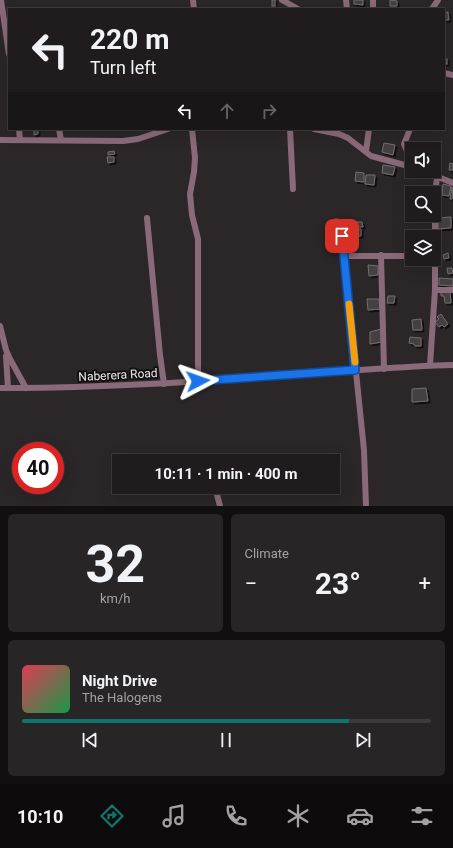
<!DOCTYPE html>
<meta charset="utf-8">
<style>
body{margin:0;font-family:Roboto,sans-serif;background:#282527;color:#f1f3f6;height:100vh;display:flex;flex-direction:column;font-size:15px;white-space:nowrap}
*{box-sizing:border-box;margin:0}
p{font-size:13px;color:#a2a1a4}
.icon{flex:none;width:22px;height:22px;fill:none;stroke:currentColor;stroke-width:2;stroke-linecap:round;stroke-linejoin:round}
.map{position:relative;height:506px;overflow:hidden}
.side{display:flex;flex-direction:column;gap:8px;padding:8px;background:#120f10;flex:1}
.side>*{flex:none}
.guide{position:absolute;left:8px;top:8px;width:437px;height:122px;border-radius:0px;box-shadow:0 4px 16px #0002,0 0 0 1px #3d3a3c;background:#201c1e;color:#f1f3f6;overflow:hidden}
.buttons{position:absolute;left:405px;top:142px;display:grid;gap:8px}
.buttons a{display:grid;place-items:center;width:36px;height:36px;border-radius:0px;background:#201c1e;box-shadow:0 4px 16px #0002,0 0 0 1px #3d3a3c;font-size:20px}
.speed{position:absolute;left:12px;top:442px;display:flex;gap:8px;font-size:20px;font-weight:700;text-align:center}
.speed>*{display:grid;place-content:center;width:52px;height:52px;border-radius:50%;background:#201c1e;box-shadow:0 4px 16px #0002,0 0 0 1px #3d3a3c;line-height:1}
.speed .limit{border:6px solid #d22;background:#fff;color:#111}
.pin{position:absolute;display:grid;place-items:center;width:34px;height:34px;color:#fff;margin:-17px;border-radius:8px;box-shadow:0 2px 6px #0006}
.me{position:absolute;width:44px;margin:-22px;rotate:86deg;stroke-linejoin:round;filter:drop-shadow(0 0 3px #0008)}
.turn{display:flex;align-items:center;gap:14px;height:84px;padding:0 16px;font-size:18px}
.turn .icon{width:52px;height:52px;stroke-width:2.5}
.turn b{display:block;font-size:28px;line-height:34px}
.lanes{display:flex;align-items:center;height:38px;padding:0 16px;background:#0003;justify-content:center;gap:20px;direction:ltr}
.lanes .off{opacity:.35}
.big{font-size:30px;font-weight:700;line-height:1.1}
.side .tile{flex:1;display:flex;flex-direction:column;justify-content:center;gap:6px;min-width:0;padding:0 14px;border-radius:6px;background:#282527}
.side .dial{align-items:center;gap:0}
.dial b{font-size:52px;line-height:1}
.song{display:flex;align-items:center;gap:12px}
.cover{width:48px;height:48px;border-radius:6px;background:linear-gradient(135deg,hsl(350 70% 55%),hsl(140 70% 35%))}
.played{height:4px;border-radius:2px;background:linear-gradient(90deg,#0f766e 80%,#3d3a3c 80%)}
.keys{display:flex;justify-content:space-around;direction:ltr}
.heat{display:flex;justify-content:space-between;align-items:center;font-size:22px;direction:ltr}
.side .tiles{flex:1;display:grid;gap:8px;grid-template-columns:1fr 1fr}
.tile:last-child{grid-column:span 2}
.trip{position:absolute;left:112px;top:454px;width:228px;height:40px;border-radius:0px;background:#201c1e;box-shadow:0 4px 16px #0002,0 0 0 1px #3d3a3c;font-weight:700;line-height:40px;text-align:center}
.tabs{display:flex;height:64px;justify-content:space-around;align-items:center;background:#0d0b0c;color:#a2a1a4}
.tabs .icon{width:28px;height:28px}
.tabs .current{color:#0f766e}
.tabs b{font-size:18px;color:#f1f3f6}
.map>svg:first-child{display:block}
.building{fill:#454042;stroke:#736e70;filter:url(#shadow)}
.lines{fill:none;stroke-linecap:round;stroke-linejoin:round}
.minor{stroke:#8a6a78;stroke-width:6}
.route-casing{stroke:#114b97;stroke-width:10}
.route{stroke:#1a73e8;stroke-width:7}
.slow{stroke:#f59e0b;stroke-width:7}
.labels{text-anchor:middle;stroke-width:4;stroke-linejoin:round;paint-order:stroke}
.street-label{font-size:12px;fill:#e9e6e7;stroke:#121011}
</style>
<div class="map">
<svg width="453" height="506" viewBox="0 0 453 506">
<defs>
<filter id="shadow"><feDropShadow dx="2" dy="2" stdDeviation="0" flood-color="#0009"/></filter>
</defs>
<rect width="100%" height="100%" fill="#2b2628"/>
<g class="building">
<rect x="272" y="0" width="3" height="6"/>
<polygon points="354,0 363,0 363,5 354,4"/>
<polygon points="390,0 397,1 397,6 390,6"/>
<polygon points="448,12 449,20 444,20 444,13"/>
<rect x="444" y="59" width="3" height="5"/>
<polygon points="34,129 38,129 38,134 34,135"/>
<polygon points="384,143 395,145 393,155 382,152"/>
<polygon points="114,151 115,154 108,155 108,152"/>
<polygon points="107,157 114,157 114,162 108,163"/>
<polygon points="450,163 453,164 453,170 449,170"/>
<polygon points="383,165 395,167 393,175 382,173"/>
<polygon points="356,172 364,173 364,182 355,181"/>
<polygon points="366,175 375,175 374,185 365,184"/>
<polygon points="443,184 451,186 449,196 442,195"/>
<polygon points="452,187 453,195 452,199 450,199"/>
<polygon points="451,217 451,228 438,229 438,218"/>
<rect x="335" y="219" width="3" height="4"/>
<polygon points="357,222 362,222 363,227 358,227"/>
<polygon points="361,229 361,236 354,237 354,230"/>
<polygon points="448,253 449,258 444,259 443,255"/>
<polygon points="368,265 378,266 378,275 369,276"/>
<polygon points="447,268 452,268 453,273 448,274"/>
<polygon points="439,278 453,279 453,286 439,285"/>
<polygon points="441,291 450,291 451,303 445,303 444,296 441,296"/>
<polygon points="388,296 395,296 394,303 387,303"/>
<polygon points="367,299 379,299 380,309 368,310"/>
<polygon points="441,314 448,324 444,327 442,325 439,327 435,322 439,319 437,317"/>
<polygon points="421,319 422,330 413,330 412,320"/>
<polygon points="381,329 382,342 370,344 370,332"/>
<polygon points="410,337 421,338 421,346 415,346 414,344 409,343"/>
<polygon points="426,388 428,401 412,402 412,389"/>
</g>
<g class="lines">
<g class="minor">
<polyline points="1,0 9,54"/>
<polyline points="193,0 194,9"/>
<polyline points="282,0 298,9"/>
<polyline points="346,0 347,9"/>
<polyline points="373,9 373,0"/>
<polyline points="432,9 438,0"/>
<polyline points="444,73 453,75"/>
<polyline points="19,129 20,140"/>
<polyline points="59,129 61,140"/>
<polyline points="192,129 195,158 194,172 190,194 192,215 198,239 198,381"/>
<polyline points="290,129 293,189"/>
<polyline points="314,129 339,134 348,138 371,156 412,167"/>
<polyline points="410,129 404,144 412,162"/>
<polyline points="0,140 123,141 138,139 168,129"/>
<polyline points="366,151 369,129"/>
<polyline points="423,171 453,183"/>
<polyline points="147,218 160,355 164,384"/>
<polyline points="342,236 364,450 366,506"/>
<polyline points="381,255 384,369"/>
<polyline points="344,256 412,256"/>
<polyline points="435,290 453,290"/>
<polyline points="0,326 6,350 10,359 26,388"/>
<polyline points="6,356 8,388"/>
<polyline points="430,365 435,290 435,194 437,177"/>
<path d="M0,388C130,389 260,376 390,368C411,367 432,365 453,365"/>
<polyline points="215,487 220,506"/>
</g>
</g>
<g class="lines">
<g class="route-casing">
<polyline id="route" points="198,381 355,370 342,236"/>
</g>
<use href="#route" class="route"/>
<polyline class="slow" points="349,304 355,362"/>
</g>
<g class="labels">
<g class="street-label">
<text transform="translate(118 375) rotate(-3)" y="4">Naberera Road</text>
</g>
</g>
</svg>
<div class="buttons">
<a><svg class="icon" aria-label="sound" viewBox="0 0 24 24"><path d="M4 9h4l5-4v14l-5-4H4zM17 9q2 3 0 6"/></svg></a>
<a><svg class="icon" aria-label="search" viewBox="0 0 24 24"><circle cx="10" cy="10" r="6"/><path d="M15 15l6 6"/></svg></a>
<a><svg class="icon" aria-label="layers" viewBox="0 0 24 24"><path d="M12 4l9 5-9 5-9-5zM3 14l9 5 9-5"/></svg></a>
</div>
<div class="speed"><div class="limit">40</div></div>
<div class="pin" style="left:342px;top:236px;background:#d93025"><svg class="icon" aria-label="arrive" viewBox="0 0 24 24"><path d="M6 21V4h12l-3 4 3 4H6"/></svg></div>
<svg class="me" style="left:198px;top:381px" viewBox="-20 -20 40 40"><path d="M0-17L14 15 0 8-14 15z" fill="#1a73e8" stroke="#fff" stroke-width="4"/></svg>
<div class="trip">10:11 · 1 min · 400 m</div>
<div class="guide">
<div class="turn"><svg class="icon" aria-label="left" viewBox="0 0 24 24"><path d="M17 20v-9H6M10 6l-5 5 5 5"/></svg><div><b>220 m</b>Turn left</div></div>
<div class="lanes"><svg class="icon" aria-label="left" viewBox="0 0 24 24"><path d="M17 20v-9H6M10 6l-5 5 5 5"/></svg><svg class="icon off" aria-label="ahead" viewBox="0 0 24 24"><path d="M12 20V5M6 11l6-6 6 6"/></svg><svg class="icon off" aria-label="right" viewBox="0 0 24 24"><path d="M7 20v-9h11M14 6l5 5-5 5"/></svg></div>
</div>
</div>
<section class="side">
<div class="tiles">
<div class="tile dial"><b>32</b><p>km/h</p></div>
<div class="tile"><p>Climate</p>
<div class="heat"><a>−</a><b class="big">23°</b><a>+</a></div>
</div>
<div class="tile">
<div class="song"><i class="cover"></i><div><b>Night Drive</b><p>The Halogens</p></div></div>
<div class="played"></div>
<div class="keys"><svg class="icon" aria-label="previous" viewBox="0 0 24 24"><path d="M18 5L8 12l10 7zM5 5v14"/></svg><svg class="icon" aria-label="pause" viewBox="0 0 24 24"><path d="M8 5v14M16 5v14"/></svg><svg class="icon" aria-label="next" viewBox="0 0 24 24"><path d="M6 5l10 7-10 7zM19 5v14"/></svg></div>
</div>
</div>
</section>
<nav class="tabs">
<b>10:10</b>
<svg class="icon current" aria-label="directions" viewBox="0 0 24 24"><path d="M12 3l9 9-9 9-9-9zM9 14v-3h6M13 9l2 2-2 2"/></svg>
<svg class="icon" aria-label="music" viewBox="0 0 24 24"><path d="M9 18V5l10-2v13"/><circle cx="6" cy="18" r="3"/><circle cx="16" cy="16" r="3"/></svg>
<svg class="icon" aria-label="phone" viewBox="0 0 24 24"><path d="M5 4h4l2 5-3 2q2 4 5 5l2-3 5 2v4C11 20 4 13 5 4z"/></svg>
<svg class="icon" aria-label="climate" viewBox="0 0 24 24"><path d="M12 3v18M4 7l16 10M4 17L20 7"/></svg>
<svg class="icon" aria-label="car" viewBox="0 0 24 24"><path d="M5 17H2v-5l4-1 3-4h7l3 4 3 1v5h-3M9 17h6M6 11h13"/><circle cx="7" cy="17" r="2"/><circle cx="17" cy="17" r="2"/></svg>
<svg class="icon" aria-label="filters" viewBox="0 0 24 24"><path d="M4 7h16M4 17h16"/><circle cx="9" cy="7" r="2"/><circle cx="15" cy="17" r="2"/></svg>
</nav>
